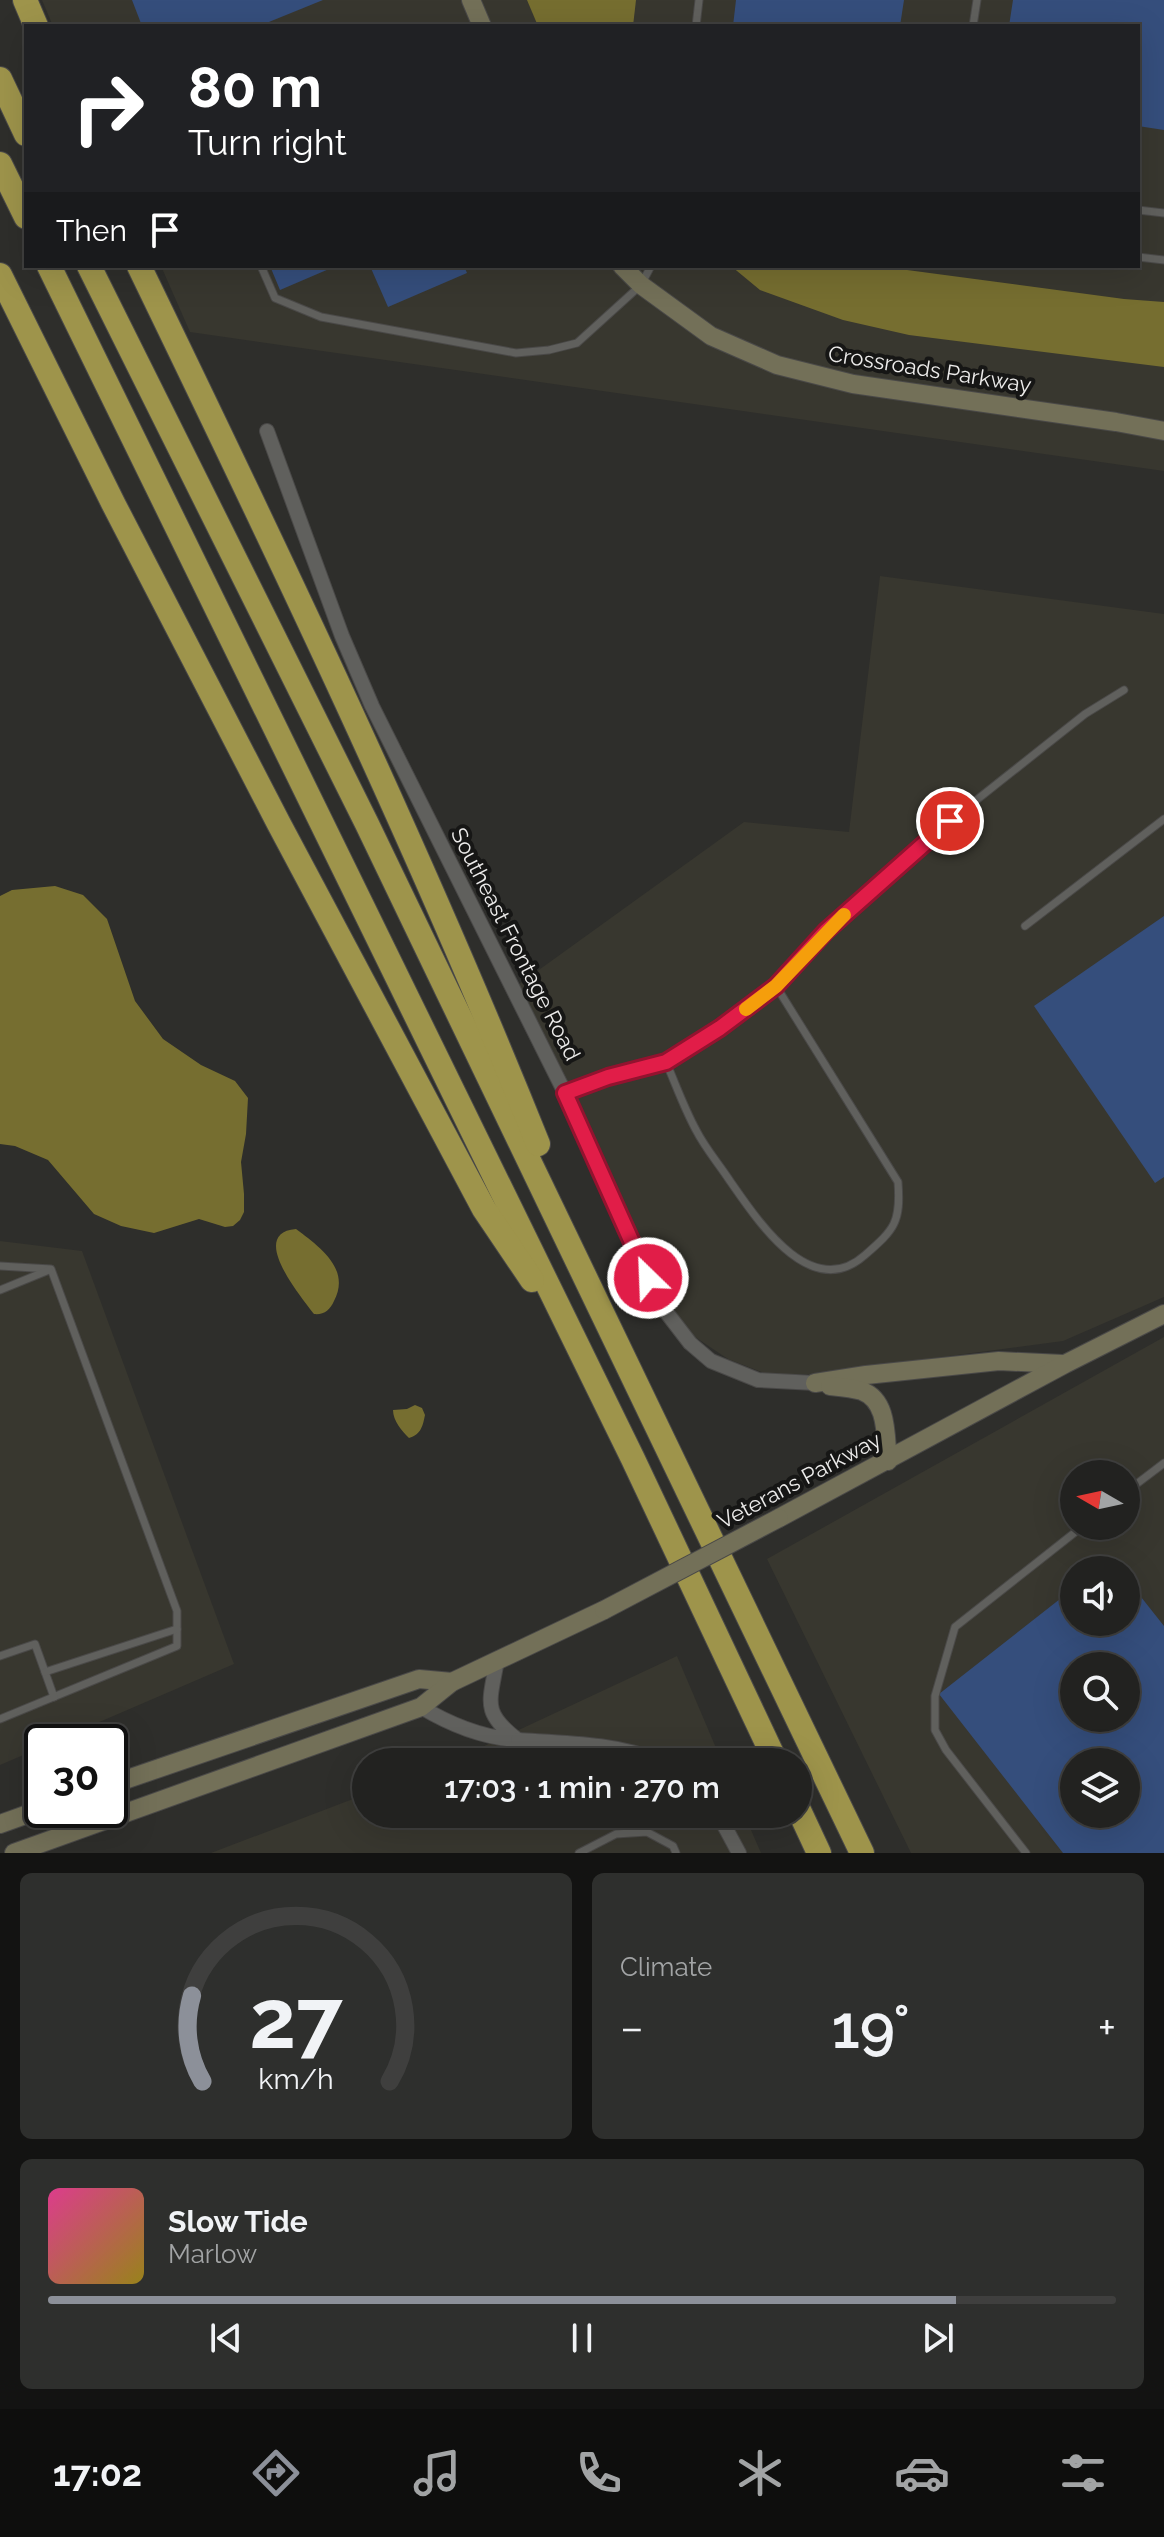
<!DOCTYPE html>
<meta charset="utf-8">
<style>
body{margin:0;font-family:Raleway,sans-serif;background:#2e2f2d;color:#f1f3f6;height:100vh;display:flex;flex-direction:column;font-size:30px;white-space:nowrap}
*{box-sizing:border-box;margin:0}
p{font-size:26px;color:#a2a4a5}
.icon{flex:none;width:44px;height:44px;fill:none;stroke:currentColor;stroke-width:2;stroke-linecap:round;stroke-linejoin:round}
.map{position:relative;height:1853px;overflow:hidden}
.details{display:flex;flex-direction:column;gap:20px;padding:20px;background:#131312;flex:1}
.details>*{flex:none}
.guide{position:absolute;left:24px;top:24px;width:1116px;height:244px;border-radius:0px;box-shadow:0 8px 32px #0002,0 0 0 2px #3f3f3e;background:#202124;color:#fff;overflow:hidden}
.needle{width:52px;rotate:279deg}
.fabs{position:absolute;left:1060px;top:1460px;display:grid;gap:16px}
.fabs a{display:grid;place-items:center;width:80px;height:80px;border-radius:50%;background:#222220;box-shadow:0 8px 32px #0002,0 0 0 2px #3f3f3e;font-size:40px}
.speed{position:absolute;left:24px;top:1724px;display:flex;gap:16px;font-size:40px;font-weight:700;text-align:center}
.speed>*{display:grid;place-content:center;width:104px;height:104px;border-radius:50%;background:#222220;box-shadow:0 8px 32px #0002,0 0 0 2px #3f3f3e;line-height:1}
.speed .limit{border:4px solid #111;border-radius:12px;background:#fff;color:#111}
.pin{position:absolute;display:grid;place-items:center;width:68px;height:68px;color:#fff;margin:-34px;border:4px solid #fff;border-radius:50%;box-shadow:0 2px 8px #0007}
.me{position:absolute;width:88px;margin:-44px;rotate:336deg;stroke-linejoin:round;filter:drop-shadow(0 0 6px #0008)}
.turn{display:flex;align-items:center;gap:28px;height:168px;padding:0 32px;font-size:36px}
.turn .icon{width:104px;height:104px;stroke-width:2.5}
.turn b{display:block;font-size:56px;line-height:68px}
.then{display:flex;align-items:center;height:76px;padding:0 32px;background:#0003;gap:16px;font-size:30px}
.big{font-size:60px;font-weight:600;line-height:1.1}
.details .card{flex:1;display:flex;flex-direction:column;justify-content:center;gap:12px;min-width:0;padding:0 28px;border-radius:12px;background:#2e2f2d}
.details .dial{align-items:center;gap:0}
.dial svg{height:208px;overflow:visible;fill:none;stroke:#3f3f3e;stroke-width:7;stroke-linecap:round;text-anchor:middle}
.dial text{fill:#f1f3f6;stroke:none}
.song{display:flex;align-items:center;gap:24px}
.cover{width:96px;height:96px;border-radius:12px;background:linear-gradient(135deg,hsl(330 70% 55%),hsl(50 70% 35%))}
.played{height:8px;border-radius:4px;background:linear-gradient(90deg,#8c9099 85%,#3f3f3e 85%)}
.keys{display:flex;justify-content:space-around;direction:ltr}
.heat{display:flex;justify-content:space-between;align-items:center;font-size:44px;direction:ltr}
.details .tiles{flex:1;display:grid;gap:20px;grid-template-columns:1fr 1fr}
.card:last-child{grid-column:span 2}
.trip{position:absolute;left:352px;top:1748px;width:460px;height:80px;border-radius:40px;background:#222220;box-shadow:0 8px 32px #0002,0 0 0 2px #3f3f3e;font-weight:600;line-height:80px;text-align:center}
.tabs{display:flex;height:128px;justify-content:space-around;align-items:center;background:#0e0e0d;color:#a2a4a5}
.tabs .icon{width:56px;height:56px}
.tabs .active{color:#8c9099}
.tabs b{font-size:36px;color:#f1f3f6}
.map>svg:first-child{display:block}
.built{fill:#38372f;fill-rule:evenodd}
.water{fill:#766e30}
.building{fill:#354e7c;fill-rule:evenodd}
.lines{fill:none;stroke-linecap:round;stroke-linejoin:round}
.lane-casing{stroke:#4a4948;stroke-width:9}
.street-casing{stroke:#4a4948;stroke-width:16}
.secondary-casing{stroke:#4a4948;stroke-width:20}
.highway-casing{stroke:#4a4948;stroke-width:26}
.lane{stroke:#60605d;stroke-width:7}
.street{stroke:#60605d;stroke-width:14}
.secondary{stroke:#737058;stroke-width:18}
.highway{stroke:#9e944b;stroke-width:24}
.secondary-bridge-casing{stroke:#4a4948;stroke-width:20;stroke-linecap:butt}
.secondary-bridge{stroke:#737058;stroke-width:18}
.route-casing{stroke:#92132f;stroke-width:20}
.route{stroke:#e11d48;stroke-width:14}
.slow{stroke:#f59e0b;stroke-width:14}
.labels{text-anchor:middle;stroke-width:8;stroke-linejoin:round;paint-order:stroke}
.street-label{font-size:22px;fill:#edeceb;stroke:#161615}
</style>
<div class="map">
<svg width="1164" height="1853" viewBox="0 0 1164 1853">
<rect width="100%" height="100%" fill="#2e2e2b"/>
<g class="built">
<polygon points="42,0 1164,0 1164,471 190,332 161,266 1138,266 1138,26 53,26"/>
<polygon points="880,576 1164,614 1164,1297 1063,1341 812,1374 769,1375 728,1359 692,1335 659,1288 518,985 744,822 849,832"/>
<polygon points="0,1241 82,1251 234,1664 53,1742 42,1742 42,1747 0,1765"/>
<path d="M1164,1337V1853H911L767,1559ZM1074,1474H1126V1526H1074ZM1074,1570H1126V1622H1074ZM1074,1666H1126V1718H1074ZM1074,1762H1126V1814H1074Z"/>
<polygon points="677,1656 722,1762 450,1762"/>
<polygon points="366,1794 366,1814 744,1814 761,1853 211,1853"/>
</g>
<g class="water">
<polygon points="527,0 636,0 633,26 538,26"/>
<polygon points="731,266 877,266 1124,299 1164,302 1164,367 909,335 843,320 760,290"/>
<polygon points="55,886 83,895 107,919 135,1001 163,1039 201,1065 235,1081 248,1098 246,1134 241,1162 244,1194 244,1212 240,1220 233,1226 225,1227 199,1219 154,1233 121,1226 94,1214 48,1160 15,1146 0,1144 0,896 12,890"/>
<path d="M296,1229C320,1247 351,1269 334,1301C330,1310 324,1315 314,1314C302,1298 247,1233 296,1229Z"/>
<path d="M415,1405L422,1408L425,1415C423,1425 421,1435 409,1438C402,1431 393,1421 393,1410L407,1409Z"/>
</g>
<g class="building">
<polygon points="132,0 323,0 259,26 142,26"/>
<polygon points="736,0 904,0 900,26 733,26"/>
<polygon points="1013,0 1164,0 1164,130 1138,126 1138,26 1009,26"/>
<polygon points="270,266 336,266 280,290"/>
<polygon points="370,266 464,266 467,273 388,307"/>
<polygon points="1164,916 1164,1177 1155,1183 1034,1006"/>
<polygon points="1112,1559 1120,1570 1097,1570"/>
<path d="M1126,1578L1164,1626V1853H1063L939,1694L1074,1588V1622H1126ZM1074,1666H1126V1718H1074ZM1074,1762H1126V1814H1074Z"/>
</g>
<g class="lines">
<g class="lane-casing">
<g id="lane">
<polyline points="696,26 699,0"/>
<polyline points="973,26 977,0"/>
<polyline points="1138,210 1164,213"/>
<polyline points="1138,257 1164,260"/>
<polyline points="261,266 275,298 321,317 516,353 549,350 577,343 641,285 651,266"/>
<polyline points="1025,926 1164,819"/>
<path d="M666,1062C676,1085 684,1108 696,1130C705,1148 719,1164 730,1181C758,1221 811,1303 865,1255C895,1229 901,1222 898,1182L776,986"/>
<polyline points="565,1093 608,1077 666,1062 720,1028 776,986 826,931 950,821 1085,714 1124,690"/>
<polyline points="0,1266 51,1269 177,1611 177,1646 0,1719"/>
<polyline points="0,1290 49,1270"/>
<polyline points="1126,1492 1164,1463"/>
<polyline points="0,1656 35,1644 54,1697"/>
<polyline points="45,1672 177,1629"/>
<polyline points="579,1853 616,1834 647,1832 673,1846 676,1853"/>
<polyline points="1026,1853 946,1750 935,1730 935,1696 955,1627 1083,1526"/>
</g>
</g>
<g class="street-casing">
<g id="street">
<polyline points="267,431 342,636 372,706 565,1093 660,1304 690,1343 711,1361 758,1380 815,1383"/>
<path d="M421,1707C451,1725 483,1738 518,1740C481,1712 490,1702 497,1660"/>
<path d="M518,1740C566,1743 616,1743 661,1762"/>
<polyline points="718,1814 739,1853"/>
</g>
</g>
<g class="secondary-casing">
<g id="secondary">
<polyline points="471,0 482,26"/>
<polyline points="622,266 641,285 711,336 777,365 853,384 1116,422 1164,431"/>
<polyline points="815,1383 866,1375 999,1361 1063,1364"/>
<path d="M830,1386C840,1387 852,1388 862,1391C889,1401 885,1438 888,1461"/>
<polyline points="779,1518 1065,1364 1164,1314"/>
<polyline points="110,1785 419,1679 452,1682"/>
<polyline points="0,1824 42,1809"/>
<polyline points="14,1853 421,1707 452,1682 604,1610"/>
</g>
</g>
<g class="highway-casing">
<g id="highway">
<polyline points="25,0 36,26"/>
<polyline points="0,79 26,134"/>
<polyline points="0,164 26,217"/>
<polyline points="49,266 633,1459 776,1762"/>
<polyline points="89,266 367,824 862,1853"/>
<path d="M139,266C279,555 418,845 538,1144"/>
<polyline points="0,275 114,505 279,824 484,1209 532,1280"/>
<polyline points="798,1808 819,1853"/>
</g>
</g>
<use href="#lane" class="lane"/>
<use href="#street" class="street"/>
<use href="#secondary" class="secondary"/>
<use href="#highway" class="highway"/>
<g class="secondary-bridge-casing">
<polyline id="secondary-bridge" points="604,1610 779,1518"/>
</g>
<use href="#secondary-bridge" class="secondary-bridge"/>
</g>
<g class="lines">
<g class="route-casing">
<polyline id="route" points="648,1278 565,1093 608,1077 666,1062 720,1028 776,986 826,931 950,821"/>
</g>
<use href="#route" class="route"/>
<polyline class="slow" points="746,1009 776,986 844,915"/>
</g>
<g class="labels">
<g class="street-label">
<text transform="translate(930 369) rotate(9)" y="8">Crossroads Parkway</text>
<text transform="translate(516 944) rotate(63)" y="8">Southeast Frontage Road</text>
<text transform="translate(799 1480) rotate(-28)" y="8">Veterans Parkway</text>
</g>
</g>
</svg>
<div class="fabs">
<a><svg class="needle" viewBox="-14 -14 28 28"><path d="M0-13l5 13h-10z" fill="#e53935"/><path d="M0 13l5-13h-10z" fill="#a2a4a5"/></svg></a>
<a><svg class="icon" aria-label="sound" viewBox="0 0 24 24"><path d="M4 9h4l5-4v14l-5-4H4zM17 9q2 3 0 6"/></svg></a>
<a><svg class="icon" aria-label="search" viewBox="0 0 24 24"><circle cx="10" cy="10" r="6"/><path d="M15 15l6 6"/></svg></a>
<a><svg class="icon" aria-label="layers" viewBox="0 0 24 24"><path d="M12 4l9 5-9 5-9-5zM3 14l9 5 9-5"/></svg></a>
</div>
<div class="speed"><div class="limit">30</div></div>
<div class="pin" style="left:950px;top:821px;background:#d93025"><svg class="icon" aria-label="arrive" viewBox="0 0 24 24"><path d="M6 21V4h12l-3 4 3 4H6"/></svg></div>
<svg class="me" style="left:648px;top:1278px" viewBox="-20 -20 40 40"><circle r="17" fill="#e11d48" stroke="#fff" stroke-width="3"/><path d="M0-11L8 9 0 5-8 9z" fill="#fff"/></svg>
<div class="trip">17:03 · 1 min · 270 m</div>
<div class="guide">
<div class="turn"><svg class="icon" aria-label="right" viewBox="0 0 24 24"><path d="M7 20v-9h11M14 6l5 5-5 5"/></svg><div><b>80 m</b>Turn right</div></div>
<div class="then">Then<svg class="icon" aria-label="arrive" viewBox="0 0 24 24"><path d="M6 21V4h12l-3 4 3 4H6"/></svg></div>
</div>
</div>
<section class="details">
<div class="tiles">
<div class="card dial"><svg viewBox="0 0 100 80">
<path d="M14 69A42 42 0 1 1 86 69"/>
<path d="M14 69A42 42 0 0 1 10 36" stroke="#8c9099"/>
<text x="50" y="56" font-size="32" font-weight="700">27</text>
<text x="50" y="72" font-size="11">km/h</text>
</svg></div>
<div class="card"><p>Climate</p>
<div class="heat"><a>−</a><b class="big">19°</b><a>+</a></div>
</div>
<div class="card">
<div class="song"><i class="cover"></i><div><b>Slow Tide</b><p>Marlow</p></div></div>
<div class="played"></div>
<div class="keys"><svg class="icon" aria-label="previous" viewBox="0 0 24 24"><path d="M18 5L8 12l10 7zM5 5v14"/></svg><svg class="icon" aria-label="pause" viewBox="0 0 24 24"><path d="M8 5v14M16 5v14"/></svg><svg class="icon" aria-label="next" viewBox="0 0 24 24"><path d="M6 5l10 7-10 7zM19 5v14"/></svg></div>
</div>
</div>
</section>
<nav class="tabs">
<b>17:02</b>
<svg class="icon active" aria-label="directions" viewBox="0 0 24 24"><path d="M12 3l9 9-9 9-9-9zM9 14v-3h6M13 9l2 2-2 2"/></svg>
<svg class="icon" aria-label="music" viewBox="0 0 24 24"><path d="M9 18V5l10-2v13"/><circle cx="6" cy="18" r="3"/><circle cx="16" cy="16" r="3"/></svg>
<svg class="icon" aria-label="phone" viewBox="0 0 24 24"><path d="M5 4h4l2 5-3 2q2 4 5 5l2-3 5 2v4C11 20 4 13 5 4z"/></svg>
<svg class="icon" aria-label="climate" viewBox="0 0 24 24"><path d="M12 3v18M4 7l16 10M4 17L20 7"/></svg>
<svg class="icon" aria-label="car" viewBox="0 0 24 24"><path d="M5 17H2v-5l4-1 3-4h7l3 4 3 1v5h-3M9 17h6M6 11h13"/><circle cx="7" cy="17" r="2"/><circle cx="17" cy="17" r="2"/></svg>
<svg class="icon" aria-label="filters" viewBox="0 0 24 24"><path d="M4 7h16M4 17h16"/><circle cx="9" cy="7" r="2"/><circle cx="15" cy="17" r="2"/></svg>
</nav>
